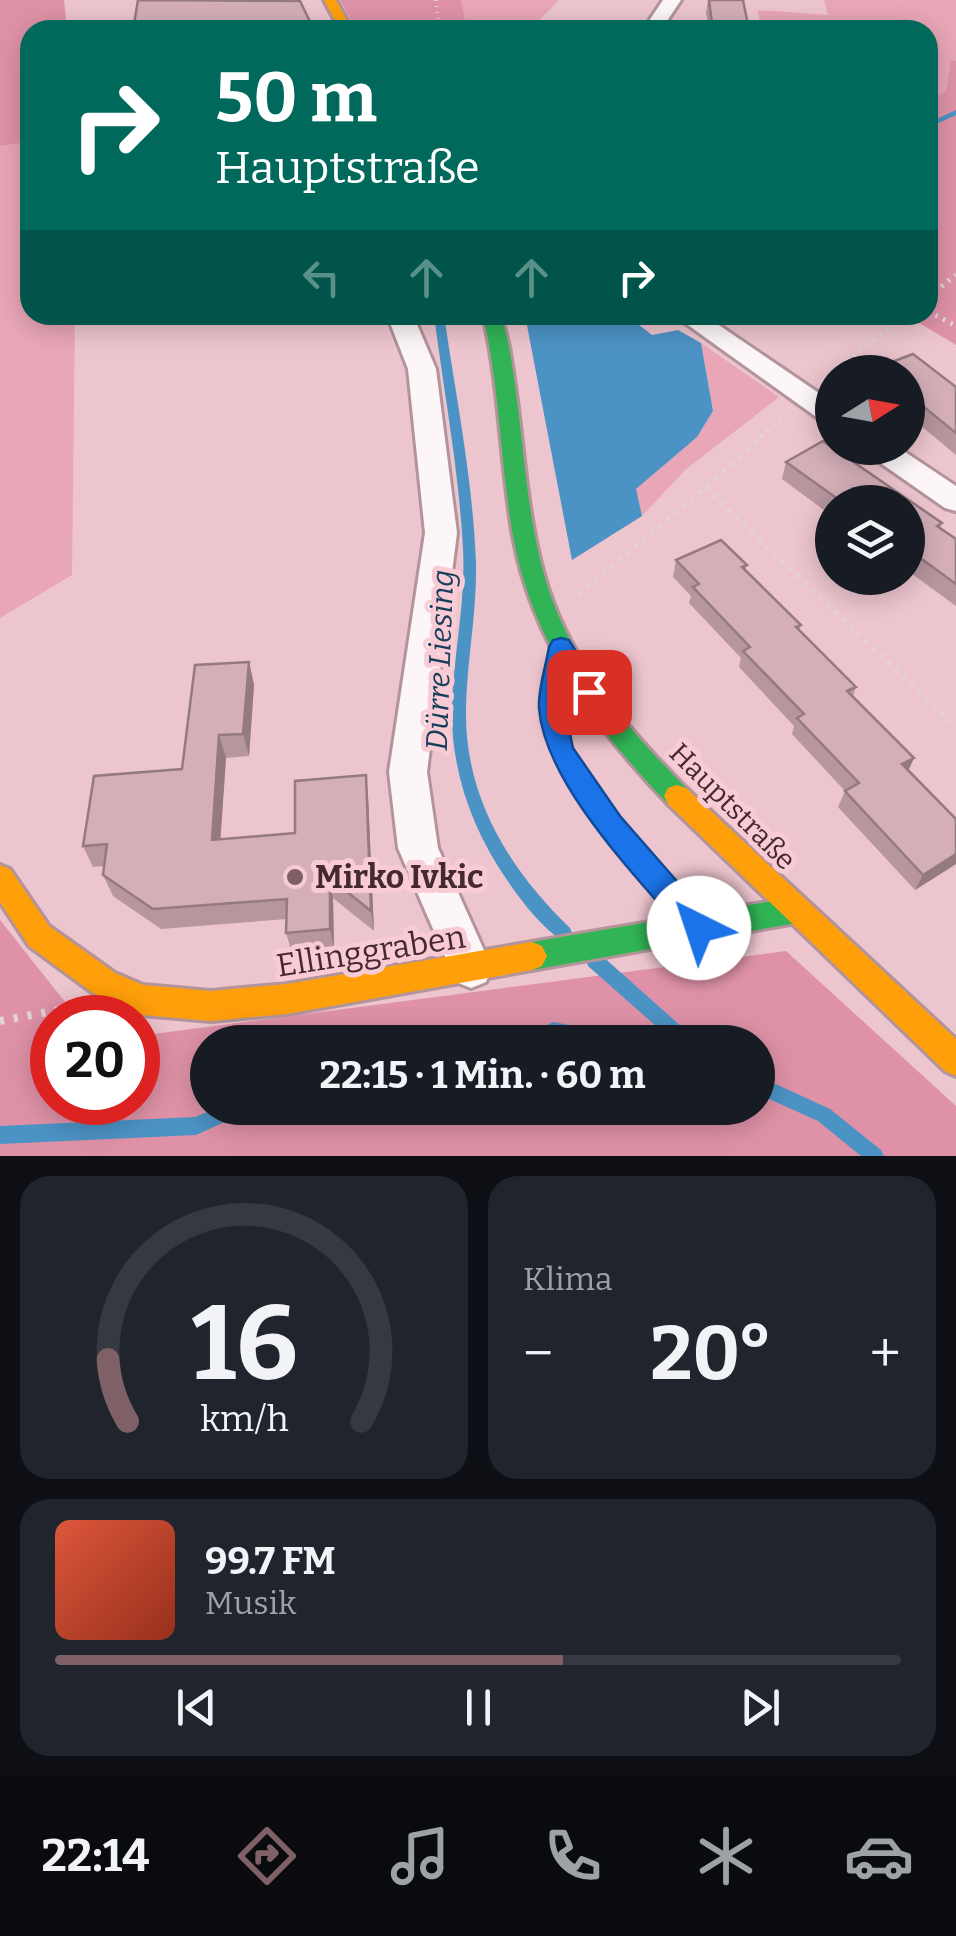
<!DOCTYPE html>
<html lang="de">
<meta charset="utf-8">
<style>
body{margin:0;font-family:Bitter,serif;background:#20242c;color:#f1f3f6;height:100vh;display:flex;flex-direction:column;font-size:38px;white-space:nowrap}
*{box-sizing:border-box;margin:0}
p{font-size:32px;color:#9ea1a6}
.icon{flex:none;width:55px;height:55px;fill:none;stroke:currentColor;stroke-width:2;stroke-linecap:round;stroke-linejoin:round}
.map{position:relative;height:1156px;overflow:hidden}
.side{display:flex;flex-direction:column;gap:20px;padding:20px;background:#0d0f14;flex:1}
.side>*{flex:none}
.top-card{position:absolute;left:20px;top:20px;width:918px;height:305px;border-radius:30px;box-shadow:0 5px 25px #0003;background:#00695c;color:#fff;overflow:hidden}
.needle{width:65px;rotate:79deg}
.controls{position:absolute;left:815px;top:355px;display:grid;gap:20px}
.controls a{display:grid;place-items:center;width:110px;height:110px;border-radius:50%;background:#171b24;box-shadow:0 5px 25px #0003;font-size:50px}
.speed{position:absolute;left:30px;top:995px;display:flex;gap:20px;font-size:50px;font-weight:700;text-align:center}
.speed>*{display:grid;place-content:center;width:130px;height:130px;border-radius:50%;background:#171b24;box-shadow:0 5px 25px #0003;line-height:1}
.speed .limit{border:15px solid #d22;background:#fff;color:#111}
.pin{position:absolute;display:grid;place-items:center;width:85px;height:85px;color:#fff;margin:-42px;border-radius:20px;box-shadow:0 5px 15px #0006}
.me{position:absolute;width:110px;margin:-55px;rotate:319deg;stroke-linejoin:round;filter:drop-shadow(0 0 8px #0008)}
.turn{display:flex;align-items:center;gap:35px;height:210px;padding:0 30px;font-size:45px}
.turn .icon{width:130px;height:130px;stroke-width:2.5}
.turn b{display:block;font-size:70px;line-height:85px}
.lanes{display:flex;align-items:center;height:95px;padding:0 30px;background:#0003;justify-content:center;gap:50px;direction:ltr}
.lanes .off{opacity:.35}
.big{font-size:75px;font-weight:700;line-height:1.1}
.side .tile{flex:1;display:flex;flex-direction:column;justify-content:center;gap:15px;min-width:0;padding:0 35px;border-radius:30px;background:#20242c}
.side .dial{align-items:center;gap:0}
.dial svg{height:260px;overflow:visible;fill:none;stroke:#363941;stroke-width:7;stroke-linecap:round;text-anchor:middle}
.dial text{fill:#f1f3f6;stroke:none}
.song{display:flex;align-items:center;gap:30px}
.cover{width:120px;height:120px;border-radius:15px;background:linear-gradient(135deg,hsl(10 70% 55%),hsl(10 70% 35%))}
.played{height:10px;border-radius:5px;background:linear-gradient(90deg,#806067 60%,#363941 60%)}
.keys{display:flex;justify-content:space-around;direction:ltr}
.heat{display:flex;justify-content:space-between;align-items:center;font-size:55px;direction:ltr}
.side .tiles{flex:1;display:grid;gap:20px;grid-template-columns:1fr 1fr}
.tile:last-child{grid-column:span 2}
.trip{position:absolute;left:190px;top:1025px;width:585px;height:100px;border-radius:50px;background:#171b24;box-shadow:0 5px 25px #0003;font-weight:700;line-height:100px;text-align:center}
.tabs{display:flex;height:160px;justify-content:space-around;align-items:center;background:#090b0e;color:#9ea1a6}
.tabs .icon{width:70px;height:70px}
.tabs .current{color:#806067}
.tabs b{font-size:45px;color:#f1f3f6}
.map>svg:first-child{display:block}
.green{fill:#e8a6b6}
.forest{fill:#df92a7;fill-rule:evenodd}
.water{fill:#4c93c5}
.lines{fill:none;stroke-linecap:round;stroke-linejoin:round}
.stream{fill:#4c93c5;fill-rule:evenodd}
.lane-casing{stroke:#b3949b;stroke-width:5}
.street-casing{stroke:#b3949b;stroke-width:6}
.fast-casing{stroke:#b3949b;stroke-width:6}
.slow-casing{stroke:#b3949b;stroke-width:6}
.path-far3{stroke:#e1d4d7;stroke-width:4;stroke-dasharray:1 5;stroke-linecap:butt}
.path-far2{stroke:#e1d4d7;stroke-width:5;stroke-dasharray:2.5 6;stroke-linecap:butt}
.path-far1{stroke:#e1d4d7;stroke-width:6;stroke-dasharray:2.5 8;stroke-linecap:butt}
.path{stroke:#e1d4d7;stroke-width:8;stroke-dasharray:4 10;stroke-linecap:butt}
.lane{fill:#fcf6f8;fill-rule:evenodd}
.street{fill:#fcf6f8;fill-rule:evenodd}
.fast{fill:#30b455;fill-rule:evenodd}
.slow{fill:#ff9f0a;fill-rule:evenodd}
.wall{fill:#b7969e}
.shaded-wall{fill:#957a81}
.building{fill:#d5afb8;stroke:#957a81;stroke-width:2.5}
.route{fill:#1a73e8;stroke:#114b97;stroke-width:2.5}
.poi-dot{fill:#806067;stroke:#f9cbd5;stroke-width:4}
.labels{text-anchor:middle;stroke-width:10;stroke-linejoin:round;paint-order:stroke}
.street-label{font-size:28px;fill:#452930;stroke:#f9cbd5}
.water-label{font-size:30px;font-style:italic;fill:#163e5b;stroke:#f9cbd5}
.near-poi-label{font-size:32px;font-weight:bold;fill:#452930;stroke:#f9cbd5;text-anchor:start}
.near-street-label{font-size:32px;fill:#452930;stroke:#f9cbd5}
</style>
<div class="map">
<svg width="956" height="1156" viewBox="0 0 956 1156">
<rect width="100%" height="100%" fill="#edc5ce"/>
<g class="green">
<polygon points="461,0 559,0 530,30 467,30"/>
<polygon points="824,0 956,0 956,61 951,61 946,91 928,101 928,30 761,30 758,10 828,15"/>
<polygon points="30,142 30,315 75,315 72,575 0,618 0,146"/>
<polygon points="701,343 779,397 685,470 642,516 635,489 697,437 713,411"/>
</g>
<g class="forest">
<polygon points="0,0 64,0 67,30 30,30 30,142 0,146"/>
<polygon points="340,0 461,0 467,30 356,30"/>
<polygon points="951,60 956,61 956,345 906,315 928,315 928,101 946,91"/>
<path d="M0,920L77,1017L52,1018V1102H138V1036L786,951L956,1106V1156H0ZM208,1042H758V1108H208Z"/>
</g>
<polygon class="water" points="525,315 626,315 652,335 678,330 701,343 713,411 697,437 636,489 642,516 572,560"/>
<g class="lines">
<g class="stream">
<polygon points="956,110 956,115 928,128 928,123"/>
<path d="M434,315H444C456,397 473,480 476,564C477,612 467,660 466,708C464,796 508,868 570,928L572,933L570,938L564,941C543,930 520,899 507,880C472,829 451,771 452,709C453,656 466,603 463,549C459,471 444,393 434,315Z"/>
<polygon points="594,952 600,954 692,1036 694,1042 674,1042 588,966 586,960 588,954"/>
<polygon points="553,1022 612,1033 618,1036 621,1042 573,1042 554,1039 547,1042 523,1042 525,1036"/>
<polygon points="758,1076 830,1109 881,1150 884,1156 861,1156 818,1121 758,1094"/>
<polygon points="217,1108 245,1108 242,1114 196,1135 0,1144 0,1126 195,1117"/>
</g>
<g class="lane-casing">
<path id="lane" d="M558,660L564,662L566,666L559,706L569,750L616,819L696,911L699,917L696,923L689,926L682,923C640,873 541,771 543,704C543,692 548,678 550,666L552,662Z"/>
</g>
<g class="street-casing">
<g id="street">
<polygon points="663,0 681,0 661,30 643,30"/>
<polygon points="387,315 413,315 436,369 457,533 427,772 438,848 492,968 486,982 471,988 456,982 398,848 389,772 425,533 408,369"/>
<polygon points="674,315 704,315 832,402 832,424 822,421"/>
<polygon points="865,448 899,448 956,486 956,511 945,508 869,455"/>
</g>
</g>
<g class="fast-casing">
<g id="fast">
<path d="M483,315H501L508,342C523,418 523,497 543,571C566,658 625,726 686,788L690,796L686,804L677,807L668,804C594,727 532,642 513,536C500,462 500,388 483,315Z"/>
<polygon points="796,897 806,901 810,910 806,919 796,923 532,970 522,966 517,956 522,946 532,942"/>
</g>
</g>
<g class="slow-casing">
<g id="slow">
<polygon points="324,0 336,0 352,30 340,30"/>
<polygon points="677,785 686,788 956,1039 956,1076 945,1071 668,804 664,796 668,788"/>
<polygon points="0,865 10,869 49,926 115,973 143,985 211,991 287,984 532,942 542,946 547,956 542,966 532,970 287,1014 211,1021 142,1015 93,993 29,946 0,902"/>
</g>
</g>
<polyline class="path-far3" points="436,0 439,30"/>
<g class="path-far2">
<polyline points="928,297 956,275"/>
<polyline points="928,311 956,326"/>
<polyline points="833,372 905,315"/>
<polyline points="760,437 784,415"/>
</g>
<g class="path-far1">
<polyline points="706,488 956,727"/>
<polyline points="579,594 706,488 763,435"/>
</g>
<polyline class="path" points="0,1021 58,1010"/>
<use href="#lane" class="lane"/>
<use href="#street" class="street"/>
<use href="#fast" class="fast"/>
<use href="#slow" class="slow"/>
</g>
<g class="wall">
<polygon points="138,0 314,30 133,30"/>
<polygon points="708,0 749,30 708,24 706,13"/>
<polygon points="913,354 956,387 956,455 908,415 908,372 874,372 876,368"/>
<polygon points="823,441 942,523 940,528 956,539 956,606 908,571 908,502 832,502 832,516 782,479 786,462"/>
<polygon points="676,560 747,565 745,571 801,625 799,630 856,687 853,696 908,771 956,819 956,864 915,890 838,807 845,791 792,734 794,726 739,667 741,658 689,603 691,596 673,577"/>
<polygon points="249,662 254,685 249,756 226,758 220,840 295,833 366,775 368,797 374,931 333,898 334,949 292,953 286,933 287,919 161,929 113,896 103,875 104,866 93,867 83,846 182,769"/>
</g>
<g class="shaded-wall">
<polygon points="249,662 254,685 249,756 243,734"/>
<polygon points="219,735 226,758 219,861 212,840"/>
<polygon points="914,758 907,774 902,764"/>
<polygon points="366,775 368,797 374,931 371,911"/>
<polygon points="956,854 956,864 915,890 923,875"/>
<polygon points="330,878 333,898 334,949 330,929"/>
</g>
<g class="building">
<polygon points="138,0 300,1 314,30 239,30 237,24 133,30"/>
<polygon points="709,0 743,0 749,30 702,30 705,24 712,24"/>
<polygon points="610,24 607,30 557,30 560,25"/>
<polygon points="913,354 956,387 956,433 908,394 908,372 881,372 876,368"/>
<polygon points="823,441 942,523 937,526 956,539 956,584 908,549 908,502 842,502 786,462"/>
<polygon points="721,540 747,565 742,567 801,625 796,627 856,687 847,691 914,758 902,764 956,819 956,854 923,875 845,791 859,783 797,718 804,714 743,651 750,647 693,587 699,584 676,560"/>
<polygon points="249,662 243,734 219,735 212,840 295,833 295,781 366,775 371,911 330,878 330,929 286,933 287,899 153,909 103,875 107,844 83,846 94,776 182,769 195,665"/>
</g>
<path class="route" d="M561,638L569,640L601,692L598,699H580L568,679L564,706L573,748L620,816L709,918L713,928L709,937L699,941L688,937C639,879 545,785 539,708C538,689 546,666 549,647L553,640Z"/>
<circle class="poi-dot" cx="295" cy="877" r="10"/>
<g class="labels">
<g class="street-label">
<text transform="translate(733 806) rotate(45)" y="10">Hauptstraße</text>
</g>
<g class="water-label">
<text transform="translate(440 660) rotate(-88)" y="10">Dürre Liesing</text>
</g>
<g class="near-poi-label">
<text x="315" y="888">Mirko Ivkic</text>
</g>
<g class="near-street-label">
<text transform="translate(371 951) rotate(-9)" y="11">Ellinggraben</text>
</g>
</g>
</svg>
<div class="controls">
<a><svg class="needle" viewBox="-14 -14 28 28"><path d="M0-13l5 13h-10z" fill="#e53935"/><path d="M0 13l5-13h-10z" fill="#9ea1a6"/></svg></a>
<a><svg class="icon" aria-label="layers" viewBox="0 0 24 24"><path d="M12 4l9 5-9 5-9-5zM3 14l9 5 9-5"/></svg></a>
</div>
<div class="speed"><div class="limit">20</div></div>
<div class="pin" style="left:589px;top:692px;background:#d93025"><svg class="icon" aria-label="arrive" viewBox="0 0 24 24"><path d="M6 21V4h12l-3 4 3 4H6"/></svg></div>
<svg class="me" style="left:699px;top:928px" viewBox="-20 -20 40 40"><circle r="19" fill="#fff"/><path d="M0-13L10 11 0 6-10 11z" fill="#1a73e8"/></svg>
<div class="trip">22:15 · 1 Min. · 60 m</div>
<div class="top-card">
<div class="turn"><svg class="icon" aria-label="right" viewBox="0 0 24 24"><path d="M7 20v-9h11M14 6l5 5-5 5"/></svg><div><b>50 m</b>Hauptstraße</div></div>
<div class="lanes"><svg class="icon off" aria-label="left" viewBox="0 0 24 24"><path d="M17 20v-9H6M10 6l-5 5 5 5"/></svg><svg class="icon off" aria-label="ahead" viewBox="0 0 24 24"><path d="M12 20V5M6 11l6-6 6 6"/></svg><svg class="icon off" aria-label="ahead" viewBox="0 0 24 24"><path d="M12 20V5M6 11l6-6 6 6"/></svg><svg class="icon" aria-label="right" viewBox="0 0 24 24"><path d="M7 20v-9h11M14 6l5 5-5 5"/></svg></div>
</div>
</div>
<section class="side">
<div class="tiles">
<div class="tile dial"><svg viewBox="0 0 100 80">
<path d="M14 69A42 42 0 1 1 86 69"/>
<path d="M14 69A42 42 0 0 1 8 50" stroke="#806067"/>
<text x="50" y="56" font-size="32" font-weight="700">16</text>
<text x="50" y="72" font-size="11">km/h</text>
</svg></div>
<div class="tile"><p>Klima</p>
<div class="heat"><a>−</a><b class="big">20°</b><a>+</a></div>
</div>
<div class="tile">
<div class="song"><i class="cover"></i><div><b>99.7 FM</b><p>Musik</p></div></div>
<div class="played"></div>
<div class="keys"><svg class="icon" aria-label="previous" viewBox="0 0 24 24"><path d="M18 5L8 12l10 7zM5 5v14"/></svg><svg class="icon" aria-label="pause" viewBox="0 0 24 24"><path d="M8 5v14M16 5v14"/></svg><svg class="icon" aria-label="next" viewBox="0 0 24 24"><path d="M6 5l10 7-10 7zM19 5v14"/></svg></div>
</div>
</div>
</section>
<nav class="tabs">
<b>22:14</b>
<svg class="icon current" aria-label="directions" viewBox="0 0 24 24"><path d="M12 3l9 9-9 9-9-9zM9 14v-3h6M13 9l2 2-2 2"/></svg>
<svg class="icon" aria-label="music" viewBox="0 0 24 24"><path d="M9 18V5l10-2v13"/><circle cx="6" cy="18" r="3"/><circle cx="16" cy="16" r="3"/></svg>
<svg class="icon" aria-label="phone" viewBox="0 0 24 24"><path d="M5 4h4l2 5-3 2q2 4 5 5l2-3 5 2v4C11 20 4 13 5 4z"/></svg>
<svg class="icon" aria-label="climate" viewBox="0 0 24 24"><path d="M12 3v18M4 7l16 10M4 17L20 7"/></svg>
<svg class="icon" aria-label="car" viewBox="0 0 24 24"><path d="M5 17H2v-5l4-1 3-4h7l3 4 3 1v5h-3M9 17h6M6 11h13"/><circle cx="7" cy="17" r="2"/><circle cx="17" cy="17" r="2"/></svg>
</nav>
